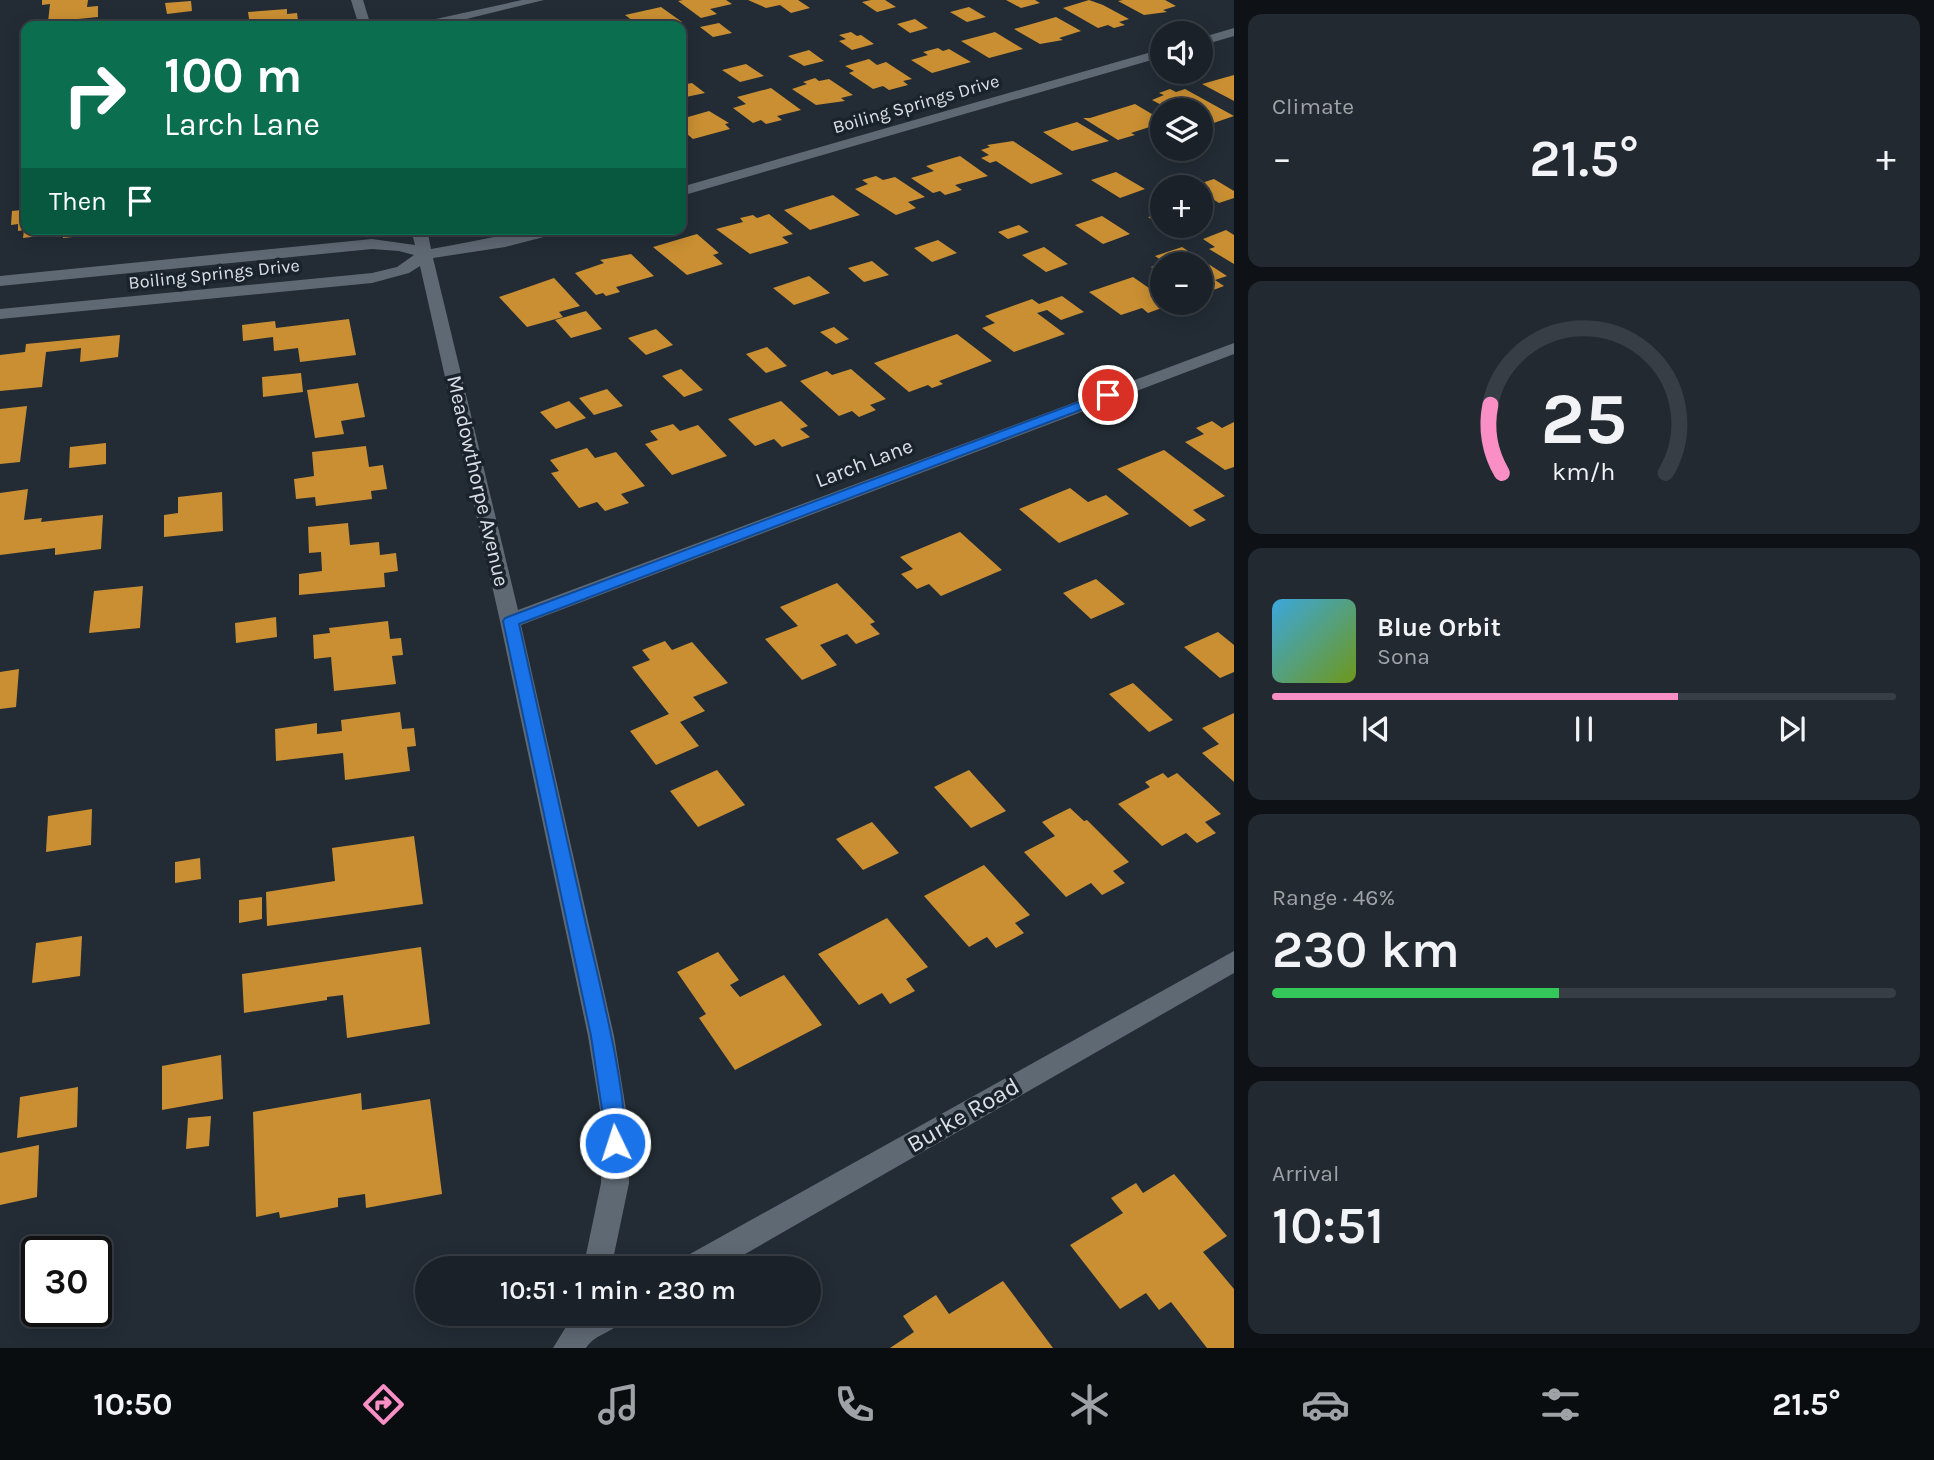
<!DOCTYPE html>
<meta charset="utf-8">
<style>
body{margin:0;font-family:Karla,sans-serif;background:#232930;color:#f1f3f6;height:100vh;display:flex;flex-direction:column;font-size:26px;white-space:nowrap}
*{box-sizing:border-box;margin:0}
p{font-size:23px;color:#9fa3a8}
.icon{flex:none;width:38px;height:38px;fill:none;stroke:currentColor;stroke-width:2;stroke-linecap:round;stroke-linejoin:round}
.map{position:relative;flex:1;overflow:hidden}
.sheet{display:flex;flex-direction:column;gap:14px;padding:14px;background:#0e1216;width:700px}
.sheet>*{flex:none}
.top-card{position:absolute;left:21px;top:21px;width:665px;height:214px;border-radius:14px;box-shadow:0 4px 18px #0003,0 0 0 2px #383e45;background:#0b6e4f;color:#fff;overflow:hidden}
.controls{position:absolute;left:1150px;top:21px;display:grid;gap:14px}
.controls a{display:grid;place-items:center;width:63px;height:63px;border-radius:50%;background:#1a2128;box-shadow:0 4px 18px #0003,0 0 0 2px #383e45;font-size:35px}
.speed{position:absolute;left:21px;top:1236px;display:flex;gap:14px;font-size:35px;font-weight:700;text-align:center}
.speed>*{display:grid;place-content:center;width:91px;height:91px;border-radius:50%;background:#1a2128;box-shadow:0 4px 18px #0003,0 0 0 2px #383e45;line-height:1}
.speed .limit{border:4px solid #111;border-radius:10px;background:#fff;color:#111}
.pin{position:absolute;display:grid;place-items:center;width:60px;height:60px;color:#fff;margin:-30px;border:4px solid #fff;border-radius:50%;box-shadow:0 2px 7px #0007}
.me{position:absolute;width:77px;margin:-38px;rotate:356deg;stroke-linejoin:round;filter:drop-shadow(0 0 5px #0008)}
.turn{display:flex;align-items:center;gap:24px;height:147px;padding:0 28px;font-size:32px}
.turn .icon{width:91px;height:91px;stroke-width:2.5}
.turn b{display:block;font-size:49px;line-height:60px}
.then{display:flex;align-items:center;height:66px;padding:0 28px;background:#0003;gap:14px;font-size:26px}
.big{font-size:52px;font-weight:600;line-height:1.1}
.sheet .tile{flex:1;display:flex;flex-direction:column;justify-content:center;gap:10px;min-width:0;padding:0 24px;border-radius:14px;background:#232930}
.sheet .dial{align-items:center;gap:0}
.dial svg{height:182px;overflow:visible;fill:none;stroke:#383e45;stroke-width:7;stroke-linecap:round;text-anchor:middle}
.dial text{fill:#f1f3f6;stroke:none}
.song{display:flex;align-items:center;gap:21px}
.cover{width:84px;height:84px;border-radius:10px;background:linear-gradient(135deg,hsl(200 70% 55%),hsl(80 70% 35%))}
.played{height:7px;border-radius:4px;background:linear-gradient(90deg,#fa8fc6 65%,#383e45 65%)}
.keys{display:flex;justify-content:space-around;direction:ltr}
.heat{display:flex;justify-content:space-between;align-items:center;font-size:38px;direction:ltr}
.charge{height:10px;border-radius:5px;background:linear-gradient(90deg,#34c759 46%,#383e45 0)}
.trip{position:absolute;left:415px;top:1256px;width:406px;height:70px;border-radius:35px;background:#1a2128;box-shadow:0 4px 18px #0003,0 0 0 2px #383e45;font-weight:600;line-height:70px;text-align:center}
.menu{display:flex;height:112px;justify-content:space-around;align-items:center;background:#0a0d10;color:#9fa3a8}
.menu .icon{width:49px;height:49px}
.menu .on{color:#fa8fc6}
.menu b{font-size:32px;color:#f1f3f6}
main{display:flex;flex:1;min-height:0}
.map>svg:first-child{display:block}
.building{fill:#ca8f32}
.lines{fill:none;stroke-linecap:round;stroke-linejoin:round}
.street{fill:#5f6974;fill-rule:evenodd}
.route{fill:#1a73e8;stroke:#114b97;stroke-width:2}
.labels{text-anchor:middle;stroke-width:7;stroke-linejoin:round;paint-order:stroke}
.far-street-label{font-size:18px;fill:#dae0e6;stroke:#1a222b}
.street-label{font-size:21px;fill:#dae0e6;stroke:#1a222b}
.near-street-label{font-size:24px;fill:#dae0e6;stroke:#1a222b}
</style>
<main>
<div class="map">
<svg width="1234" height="1348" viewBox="0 0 1234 1348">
<rect width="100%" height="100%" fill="#232c35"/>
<g class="building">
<polygon points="42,0 88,0 87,7 98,6 98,17 48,22 50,4 42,5"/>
<polygon points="683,0 726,0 732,4 710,9 717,14 701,18 678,1"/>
<polygon points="748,0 798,0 810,8 791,13 780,5 766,8"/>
<polygon points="871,0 885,0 896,7 877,12 862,2"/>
<polygon points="1006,0 1035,0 1040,3 1021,8"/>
<polygon points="1089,0 1103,5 1129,19 1119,22 1125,25 1114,28 1108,25 1098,28 1063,8"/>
<polygon points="1123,0 1165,0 1176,6 1163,10 1167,12 1144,15 1118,1"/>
<polygon points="191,1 192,11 167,14 165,3"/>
<polygon points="661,7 682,22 664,26 640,26 625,15"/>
<polygon points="969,7 986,17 967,22 950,12"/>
<polygon points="287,9 287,14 297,13 298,20 290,21 291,26 250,26 248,12"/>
<polygon points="1056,17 1081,31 1059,38 1063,40 1040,44 1014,29"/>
<polygon points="915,19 928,28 910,33 897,24"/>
<polygon points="719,23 732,33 713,37 700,27"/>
<polygon points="851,32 857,36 861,35 874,44 852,50 839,41 846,39 839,35"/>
<polygon points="995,32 1023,49 989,58 961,41"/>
<polygon points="938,48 943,51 949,49 971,62 932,73 911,60 928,55 923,52"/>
<polygon points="809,50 824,61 804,66 788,56"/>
<polygon points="869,59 877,65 886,62 912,79 903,81 908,85 889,90 883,86 873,89 849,73 854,71 845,66"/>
<polygon points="746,64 764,76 740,82 722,70"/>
<polygon points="1234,75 1234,101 1202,84"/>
<polygon points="815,78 819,81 829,79 853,95 841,98 845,101 816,105 792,89 807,84 803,82"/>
<polygon points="692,83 705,93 686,97 681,93 681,85"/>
<polygon points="771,88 801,110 777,116 782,120 766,124 761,120 753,123 733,108 746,104 737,97"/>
<polygon points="1170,89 1176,92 1185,89 1234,116 1202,127 1200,110 1171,110 1152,100 1164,95 1159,93"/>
<polygon points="1135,104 1162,120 1162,123 1131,133 1135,135 1118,140 1083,118 1090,118"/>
<polygon points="709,111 729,123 725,124 730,129 693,139 681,129 681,119"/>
<polygon points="1077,122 1109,141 1072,151 1043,132"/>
<polygon points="1013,141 1063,174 1031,184 996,161 990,163 981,158 989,155 981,150 990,147 987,145"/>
<polygon points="960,156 988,176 955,185 962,190 945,195 940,191 933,193 911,178 934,171 926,166"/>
<polygon points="1116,172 1145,189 1120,198 1091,180"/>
<polygon points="876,176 883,180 895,177 925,197 908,202 916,208 896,215 855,189 868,184 862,180"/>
<polygon points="1214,179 1234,191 1234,198 1219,203 1200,191 1200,187 1189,187"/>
<polygon points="833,195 860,215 810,230 784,210"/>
<polygon points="22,204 26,204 26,229 121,229 121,232 63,238 63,233 23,238 24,230 18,231 18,224 11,225 12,211 21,210"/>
<polygon points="1162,213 1162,226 1182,226 1169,231 1148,217"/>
<polygon points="769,214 793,234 782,237 789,243 750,254 716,229 743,222 740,218 753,215 757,218"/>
<polygon points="1102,216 1130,234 1103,244 1075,225"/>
<polygon points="1019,225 1029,232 1008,239 998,232"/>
<polygon points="1226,230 1234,235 1234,264 1209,249 1215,247 1203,239"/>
<polygon points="697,234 719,253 713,255 723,264 687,275 653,247"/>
<polygon points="938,240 957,253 932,262 914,248"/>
<polygon points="1044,247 1068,264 1046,272 1022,255"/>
<polygon points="1182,247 1227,276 1215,280 1224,286 1208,292 1200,287 1200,264 1162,264 1162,274 1151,267 1164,262 1155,256"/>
<polygon points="631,254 654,276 616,287 620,292 606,296 603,293 596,295 575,273 604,263 600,260"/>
<polygon points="872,261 889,275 864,282 848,268"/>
<polygon points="809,276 830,293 794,305 773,288"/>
<polygon points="1133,277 1162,297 1162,303 1170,305 1148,313 1142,308 1121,315 1089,292"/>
<polygon points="554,278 580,306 559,312 563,317 527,327 499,297"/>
<polygon points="1062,296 1084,312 1061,320 1047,310 1037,313 1065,334 1014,352 982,328 995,323 985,316 1032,299 1039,304"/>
<polygon points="586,311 602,329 571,338 555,320"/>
<polygon points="349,319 356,355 300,362 298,348 274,351 273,337 243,341 242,325 275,321 276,328"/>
<polygon points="834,327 849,339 836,344 820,332"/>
<polygon points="656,329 673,345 646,355 628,338"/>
<polygon points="957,334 992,361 939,381 943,384 932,388 928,385 909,392 874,363"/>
<polygon points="120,335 118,357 80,362 81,348 46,352 42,387 0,391 0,355 25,352 26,344"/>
<polygon points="767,347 787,366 766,373 746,354"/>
<polygon points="681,369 703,390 684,397 662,376"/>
<polygon points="851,369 886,399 870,405 876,410 859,417 852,411 839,416 800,381 827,371 832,375"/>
<polygon points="301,373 303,392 263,397 262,377"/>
<polygon points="358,383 365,417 341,421 344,434 315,438 307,390"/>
<polygon points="607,389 623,406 594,415 579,398"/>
<polygon points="569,401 586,418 556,429 540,412"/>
<polygon points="781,401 808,426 800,429 810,437 782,447 774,439 755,446 728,419"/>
<polygon points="27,406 20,462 0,464 0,409"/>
<polygon points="1212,421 1222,428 1234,422 1234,467 1225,470 1185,442 1204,434 1196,428"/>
<polygon points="673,424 680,431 698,425 727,456 672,475 645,444 658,440 650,431"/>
<polygon points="106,443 106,464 69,468 70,447"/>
<polygon points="366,446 369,467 383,465 387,489 371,491 372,499 316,506 315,497 296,499 294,479 314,476 312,452"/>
<polygon points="587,448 595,458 616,452 645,486 621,494 629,503 605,511 597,502 579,508 551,473 559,471 550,460"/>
<polygon points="1164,450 1225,496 1193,510 1206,520 1190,527 1117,469"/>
<polygon points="1070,488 1088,502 1106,495 1129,514 1059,543 1019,509"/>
<polygon points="28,489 24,520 42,518 41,522 103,515 101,549 55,555 55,548 0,555 0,493"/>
<polygon points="222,492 223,531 164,537 164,515 178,513 178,497"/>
<polygon points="348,523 350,545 379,542 380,555 396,553 398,571 384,573 385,587 299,595 299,574 322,571 321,552 309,553 308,527"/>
<polygon points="960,532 1002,570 941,596 929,584 917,589 901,574 913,569 900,557"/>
<polygon points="1096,579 1125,604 1091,619 1063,593"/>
<polygon points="837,583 875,622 870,624 880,634 856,644 847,634 820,645 837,665 802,680 765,639 798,626 780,607"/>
<polygon points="143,586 140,628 89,633 94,591"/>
<polygon points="276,617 277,637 236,643 235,623"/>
<polygon points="388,621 390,639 401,638 403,655 392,656 396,684 334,691 331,657 314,659 313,635 330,633 329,628"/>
<polygon points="1218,632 1234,645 1234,672 1220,678 1184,647"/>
<polygon points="665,641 672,650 692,642 728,683 693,697 705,711 680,722 699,746 656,765 630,731 669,714 632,667 650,660 642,650"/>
<polygon points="19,669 16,707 0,709 0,672"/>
<polygon points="1133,683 1173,720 1149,732 1109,694"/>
<polygon points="400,712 402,729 414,728 416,746 407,747 410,771 345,780 343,753 276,761 275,729 317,723 317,734 342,731 341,720"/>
<polygon points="1234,713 1234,782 1202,753 1219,744 1202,728"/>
<polygon points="717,770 745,805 698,827 670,791"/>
<polygon points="969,770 1006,811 971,828 934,787"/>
<polygon points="1163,773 1168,778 1177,773 1221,814 1205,822 1216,833 1197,843 1186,833 1162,846 1118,804 1150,787 1145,782"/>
<polygon points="1070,808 1084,821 1087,820 1129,862 1113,871 1125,883 1102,895 1091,883 1066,897 1024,852 1055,836 1042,822"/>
<polygon points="92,809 91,845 46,852 48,816"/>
<polygon points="872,822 899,853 863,870 836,839"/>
<polygon points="414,836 423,904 267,926 266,892 335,881 332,848"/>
<polygon points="200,858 201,879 175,883 175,862"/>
<polygon points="984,865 1030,915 1015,923 1024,933 996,948 987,937 969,947 924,896"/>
<polygon points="262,897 262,919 239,923 239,900"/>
<polygon points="887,918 928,967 906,979 915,991 890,1004 882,993 859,1005 818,954"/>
<polygon points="82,936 80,976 32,983 36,943"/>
<polygon points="421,947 430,1024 347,1038 343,995 327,997 327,1000 244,1013 242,974"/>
<polygon points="718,952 739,980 730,985 740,997 784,975 822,1025 735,1070 699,1018 706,1014 677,972"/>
<polygon points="221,1055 223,1099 162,1110 162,1066"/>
<polygon points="78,1087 77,1127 17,1138 20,1097"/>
<polygon points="361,1093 362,1110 430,1099 442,1194 366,1208 365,1194 338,1198 338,1207 280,1218 279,1212 256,1217 253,1112"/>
<polygon points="211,1116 209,1146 186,1149 188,1118"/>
<polygon points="39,1145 37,1197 0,1205 0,1153"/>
<polygon points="1174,1174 1227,1236 1203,1252 1234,1289 1234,1348 1207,1348 1171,1302 1159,1310 1146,1293 1120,1309 1070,1245 1123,1213 1111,1198 1136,1183 1143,1193"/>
<polygon points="1003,1281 1053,1348 890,1348 914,1332 903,1316 936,1295 949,1314"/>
</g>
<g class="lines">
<g class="street">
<polygon points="351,0 363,0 371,26 359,26"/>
<polygon points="522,0 544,0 438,26 416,26 422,22"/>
<polygon points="1234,28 1234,36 1200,46 1200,38"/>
<polygon points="1162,49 1162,57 681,196 681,187"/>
<path d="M411,229H427L431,249C475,242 522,229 565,229L563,232L505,247L433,258L518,610L1234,343V354L521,625L614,1036L628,1122L629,1183L611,1269H583L601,1183L602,1122L588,1036L500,621L420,266L409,273L372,283L0,319V309L372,273L397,267L414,255L399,251L372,249L0,286V276L372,239L415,245Z"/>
<polygon points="1234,951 1234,973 719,1269 677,1269 681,1259"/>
<path d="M582,1314H626C618,1333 596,1332 586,1348H553L569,1322Z"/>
</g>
</g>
<path class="route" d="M1108,391L1112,393V398L519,624C541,724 564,825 586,925C595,964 635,1120 622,1149L615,1152L608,1149L591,1036L503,621L505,618Z"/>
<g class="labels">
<g class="far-street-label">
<text transform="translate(916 104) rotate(-16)" y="6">Boiling Springs Drive</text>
<text transform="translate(214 274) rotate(-6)" y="6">Boiling Springs Drive</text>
</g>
<g class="street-label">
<text transform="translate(864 463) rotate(-21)" y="7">Larch Lane</text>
<text transform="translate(478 481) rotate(77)" y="7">Meadowthorpe Avenue</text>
</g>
<g class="near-street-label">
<text transform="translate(963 1115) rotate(-30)" y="8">Burke Road</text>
</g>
</g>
</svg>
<div class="controls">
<a><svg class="icon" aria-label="sound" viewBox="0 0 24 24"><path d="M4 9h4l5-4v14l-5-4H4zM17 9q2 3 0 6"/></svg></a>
<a><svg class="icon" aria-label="layers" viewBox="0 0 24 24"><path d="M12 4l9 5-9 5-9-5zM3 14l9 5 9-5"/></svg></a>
<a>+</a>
<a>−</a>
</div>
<div class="speed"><div class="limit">30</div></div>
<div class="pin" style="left:1108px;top:395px;background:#d93025"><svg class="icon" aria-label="arrive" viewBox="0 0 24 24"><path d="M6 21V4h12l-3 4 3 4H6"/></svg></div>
<svg class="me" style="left:615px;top:1143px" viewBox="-20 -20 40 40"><circle r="17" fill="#1a73e8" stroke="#fff" stroke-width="3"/><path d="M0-11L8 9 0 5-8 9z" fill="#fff"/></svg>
<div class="trip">10:51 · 1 min · 230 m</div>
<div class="top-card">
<div class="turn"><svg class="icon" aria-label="right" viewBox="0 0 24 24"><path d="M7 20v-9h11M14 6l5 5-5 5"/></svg><div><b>100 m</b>Larch Lane</div></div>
<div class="then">Then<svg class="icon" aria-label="arrive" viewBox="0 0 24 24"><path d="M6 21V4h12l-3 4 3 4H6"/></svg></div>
</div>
</div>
<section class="sheet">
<div class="tile"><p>Climate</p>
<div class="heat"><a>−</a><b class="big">21.5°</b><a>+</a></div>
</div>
<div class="tile dial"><svg viewBox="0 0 100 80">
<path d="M14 69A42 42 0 1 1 86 69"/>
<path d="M14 69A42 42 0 0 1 9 39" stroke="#fa8fc6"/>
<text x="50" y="56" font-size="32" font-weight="700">25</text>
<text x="50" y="72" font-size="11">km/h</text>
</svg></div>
<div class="tile">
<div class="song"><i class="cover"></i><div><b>Blue Orbit</b><p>Sona</p></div></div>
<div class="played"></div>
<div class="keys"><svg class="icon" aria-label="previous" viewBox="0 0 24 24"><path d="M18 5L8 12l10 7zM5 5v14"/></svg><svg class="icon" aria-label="pause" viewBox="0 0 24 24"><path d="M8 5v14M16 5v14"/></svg><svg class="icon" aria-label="next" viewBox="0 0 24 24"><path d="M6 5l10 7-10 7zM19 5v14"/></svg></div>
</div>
<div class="tile"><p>Range · 46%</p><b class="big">230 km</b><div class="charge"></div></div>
<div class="tile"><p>Arrival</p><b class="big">10:51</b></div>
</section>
</main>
<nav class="menu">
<b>10:50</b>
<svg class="icon on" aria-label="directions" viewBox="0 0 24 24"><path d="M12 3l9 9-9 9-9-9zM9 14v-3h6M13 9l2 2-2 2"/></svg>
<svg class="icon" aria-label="music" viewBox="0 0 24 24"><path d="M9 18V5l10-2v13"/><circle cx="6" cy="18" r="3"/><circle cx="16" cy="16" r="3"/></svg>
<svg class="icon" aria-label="phone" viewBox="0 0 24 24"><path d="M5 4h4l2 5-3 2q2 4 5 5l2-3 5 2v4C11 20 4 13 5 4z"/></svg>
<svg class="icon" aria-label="climate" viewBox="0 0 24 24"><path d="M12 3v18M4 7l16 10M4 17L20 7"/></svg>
<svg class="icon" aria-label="car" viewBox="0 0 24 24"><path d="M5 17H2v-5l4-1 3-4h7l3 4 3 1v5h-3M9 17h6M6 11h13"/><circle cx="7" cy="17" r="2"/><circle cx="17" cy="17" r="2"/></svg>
<svg class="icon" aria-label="filters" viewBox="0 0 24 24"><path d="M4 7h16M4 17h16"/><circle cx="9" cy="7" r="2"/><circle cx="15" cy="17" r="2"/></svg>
<b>21.5°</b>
</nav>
